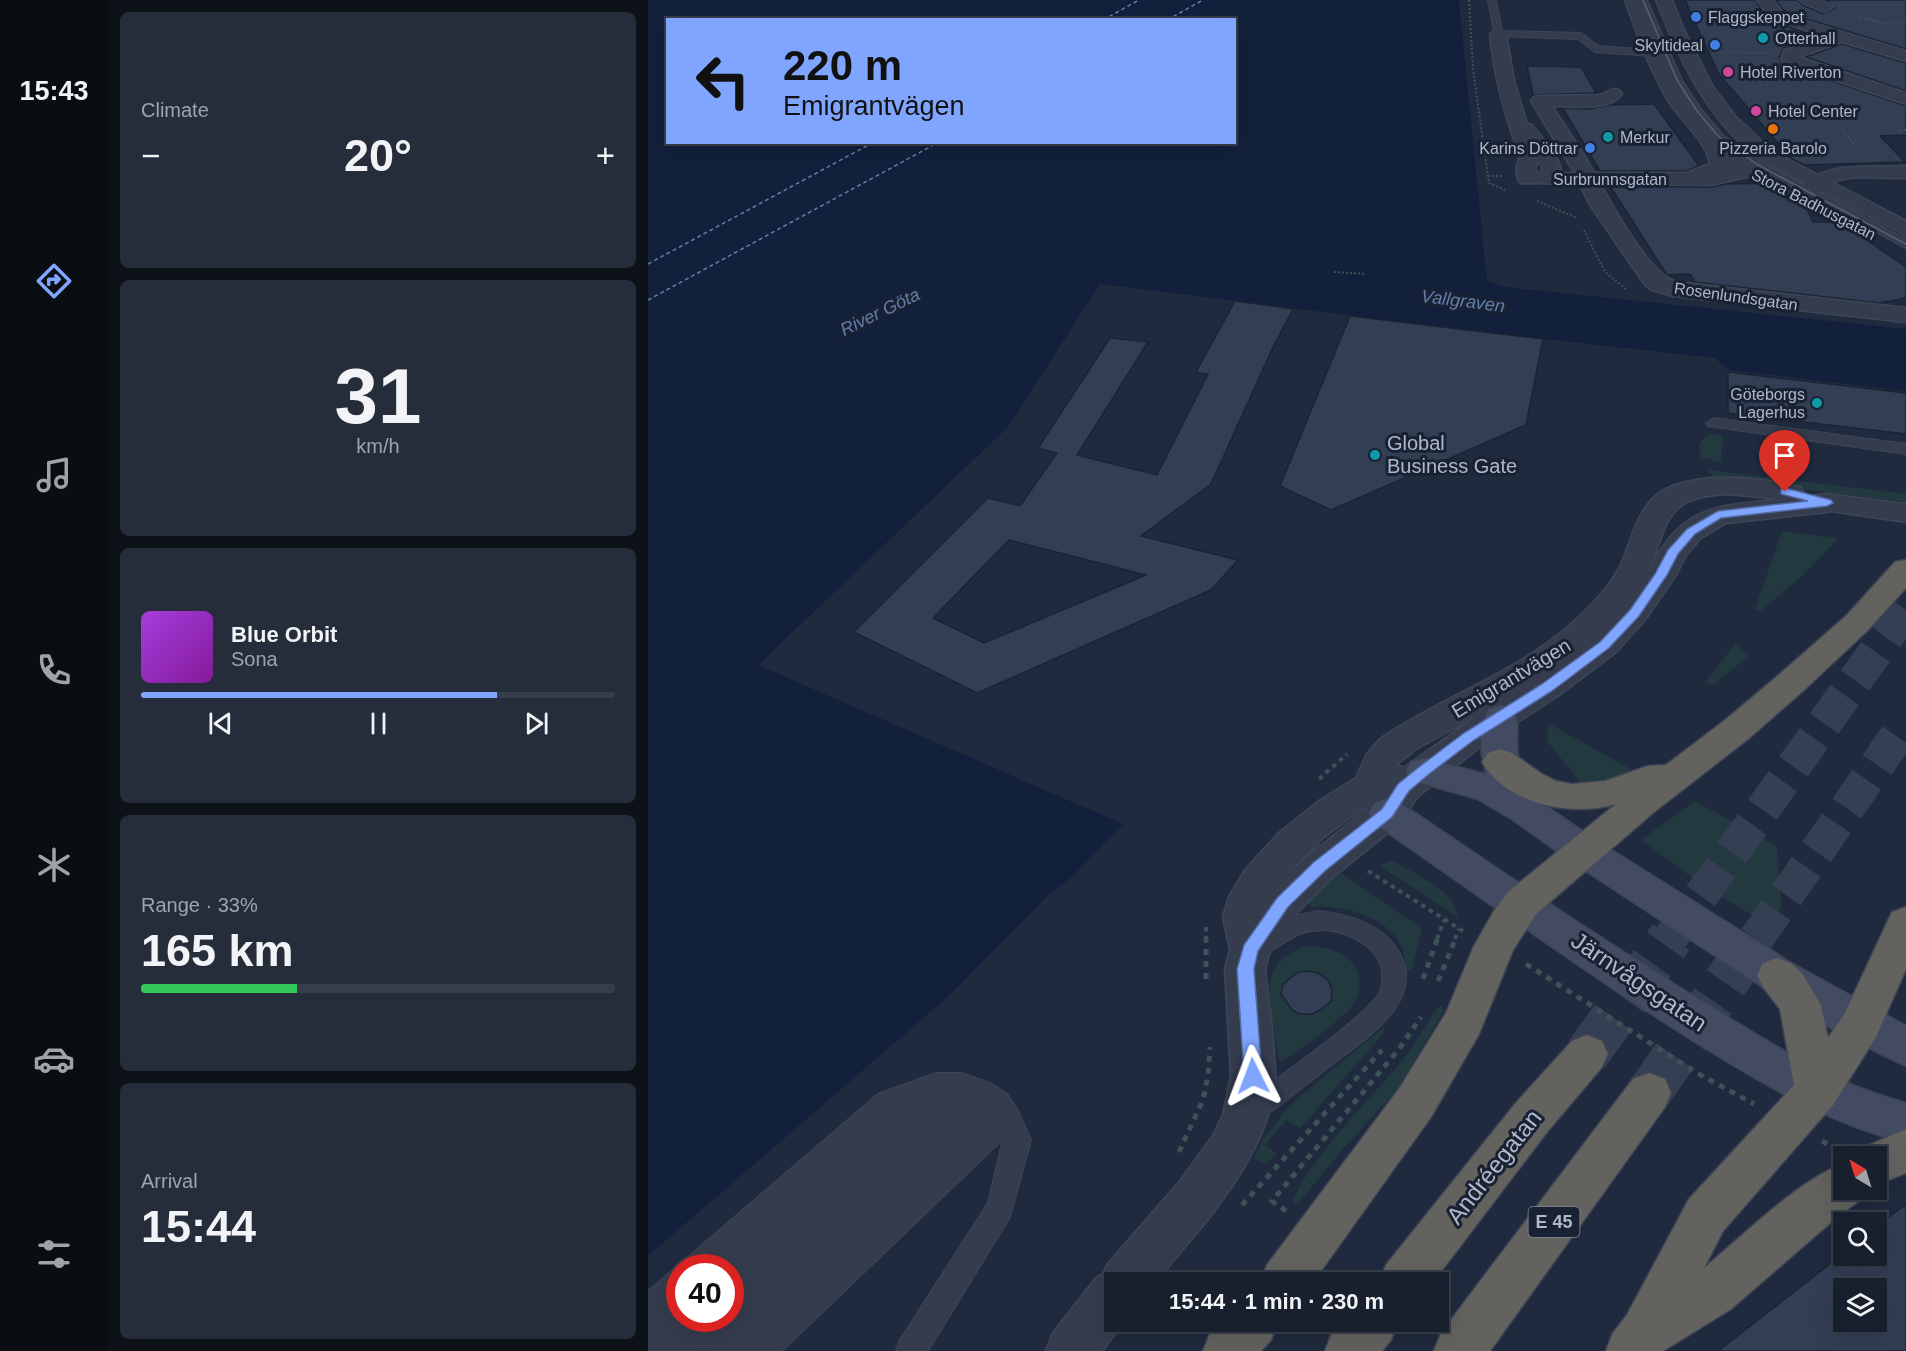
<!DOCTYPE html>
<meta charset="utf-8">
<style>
body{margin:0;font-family:Helvetica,sans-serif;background:#252d3a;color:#f1f3f6;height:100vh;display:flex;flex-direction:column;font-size:22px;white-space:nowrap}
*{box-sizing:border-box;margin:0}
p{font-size:20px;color:#9fa3aa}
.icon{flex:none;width:33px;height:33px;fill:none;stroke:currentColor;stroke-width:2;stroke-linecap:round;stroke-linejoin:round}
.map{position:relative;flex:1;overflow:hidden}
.drawer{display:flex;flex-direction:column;gap:12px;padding:12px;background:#0d1219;width:540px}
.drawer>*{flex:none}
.banner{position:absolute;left:18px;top:18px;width:570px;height:126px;border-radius:0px;box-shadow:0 6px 24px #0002,0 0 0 2px #363e4a;background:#7fa5ff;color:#111;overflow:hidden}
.needle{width:39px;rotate:322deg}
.buttons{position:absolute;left:1185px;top:1146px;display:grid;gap:12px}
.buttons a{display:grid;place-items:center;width:54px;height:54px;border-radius:0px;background:#18202e;box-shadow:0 6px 24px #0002,0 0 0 2px #363e4a;font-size:30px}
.speed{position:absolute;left:18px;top:1254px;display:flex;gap:12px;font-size:30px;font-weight:700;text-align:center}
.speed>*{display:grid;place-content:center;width:78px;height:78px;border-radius:50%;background:#18202e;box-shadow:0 6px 24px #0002,0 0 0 2px #363e4a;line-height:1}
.speed .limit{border:9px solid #d22;background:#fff;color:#111}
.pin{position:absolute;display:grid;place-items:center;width:51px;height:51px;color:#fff;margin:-62px -26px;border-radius:50% 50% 50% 0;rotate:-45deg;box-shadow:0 0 6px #0007}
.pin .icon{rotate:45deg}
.me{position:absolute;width:66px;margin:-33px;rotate:357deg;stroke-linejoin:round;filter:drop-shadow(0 0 4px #0008)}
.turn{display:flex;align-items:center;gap:21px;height:126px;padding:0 18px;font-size:27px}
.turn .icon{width:78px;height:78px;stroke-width:2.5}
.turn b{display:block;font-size:42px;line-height:51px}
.big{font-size:45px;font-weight:700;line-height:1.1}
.drawer .widget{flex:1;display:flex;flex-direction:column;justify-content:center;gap:9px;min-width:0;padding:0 21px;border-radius:9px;background:#252d3a}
.drawer .dial{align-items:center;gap:0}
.dial b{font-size:78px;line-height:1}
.song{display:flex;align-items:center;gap:18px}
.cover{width:72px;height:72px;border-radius:9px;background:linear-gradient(135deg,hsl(280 70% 55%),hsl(290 70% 35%))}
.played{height:6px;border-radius:3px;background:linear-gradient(90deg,#7fa5ff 75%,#363e4a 75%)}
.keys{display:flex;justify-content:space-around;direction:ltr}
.heat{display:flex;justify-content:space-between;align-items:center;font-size:33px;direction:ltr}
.charge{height:9px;border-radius:4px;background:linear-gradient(90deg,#34c759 33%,#363e4a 0)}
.trip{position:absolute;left:456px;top:1272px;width:345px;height:60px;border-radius:0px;background:#18202e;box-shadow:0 6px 24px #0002,0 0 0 2px #363e4a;font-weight:700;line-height:60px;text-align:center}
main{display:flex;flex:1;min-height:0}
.menu{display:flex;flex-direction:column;width:108px;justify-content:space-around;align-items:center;background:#0a0d12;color:#9fa3aa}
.menu .icon{width:42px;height:42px}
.menu .active{color:#7fa5ff}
.menu b{font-size:27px;color:#f1f3f6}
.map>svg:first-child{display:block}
.green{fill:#22393f}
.water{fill:#12203c;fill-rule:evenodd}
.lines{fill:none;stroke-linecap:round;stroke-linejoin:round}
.ferry{stroke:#657dac;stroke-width:1.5;stroke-dasharray:4 3;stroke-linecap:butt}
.building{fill:#323e54;stroke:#1b2434;stroke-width:1.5;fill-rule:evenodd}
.trunk-tunnel-far2{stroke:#353f53;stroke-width:28;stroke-dasharray:28 14;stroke-linecap:butt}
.trunk-tunnel-far1{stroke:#353f53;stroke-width:35;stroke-dasharray:35 18;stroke-linecap:butt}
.trunk-tunnel{stroke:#353f53;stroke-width:45;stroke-dasharray:45 22;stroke-linecap:butt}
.service-casing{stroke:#3d4656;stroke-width:2}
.minor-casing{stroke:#3d4656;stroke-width:3}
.tertiary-casing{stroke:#3d4656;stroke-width:3}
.secondary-casing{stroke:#3d4656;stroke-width:3}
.trunk-casing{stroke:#3c4455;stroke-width:3}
.path-far2{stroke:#3b5257;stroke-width:2;stroke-dasharray:2 2;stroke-linecap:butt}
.path-far1{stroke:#3b5257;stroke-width:4;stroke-dasharray:4.5 4.5;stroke-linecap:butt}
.path{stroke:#3b5257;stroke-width:5;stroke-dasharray:6 6;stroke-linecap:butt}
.service{fill:#343c4e;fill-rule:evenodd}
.minor{fill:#343c4e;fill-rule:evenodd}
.tertiary{fill:#343c4e;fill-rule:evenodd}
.secondary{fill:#424b61;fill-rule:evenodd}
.trunk{fill:#63625f;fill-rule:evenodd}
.tram{stroke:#566075;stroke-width:1.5}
.route{fill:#7fa5ff;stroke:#536ba6;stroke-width:1.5}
.shop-dot{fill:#3f7fe0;stroke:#192232;stroke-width:2}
.culture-dot{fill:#0f9aa8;stroke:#192232;stroke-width:2}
.hotel-dot{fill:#d1479c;stroke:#192232;stroke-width:2}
.food-dot{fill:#e8710a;stroke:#192232;stroke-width:2}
.labels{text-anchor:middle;stroke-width:6;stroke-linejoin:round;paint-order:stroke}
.far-poi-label{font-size:16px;fill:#afb7c9;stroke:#192232;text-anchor:start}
.far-street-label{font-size:16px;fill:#afb7c9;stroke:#192232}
.far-water-label{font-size:18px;font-style:italic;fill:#657dac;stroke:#192232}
.shield{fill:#192232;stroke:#828a9c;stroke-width:1.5}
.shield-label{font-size:18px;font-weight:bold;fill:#afb7c9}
.poi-label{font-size:20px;fill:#afb7c9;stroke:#192232;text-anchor:start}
.street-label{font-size:20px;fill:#afb7c9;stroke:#192232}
.near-street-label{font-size:24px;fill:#afb7c9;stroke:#192232}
</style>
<main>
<nav class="menu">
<b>15:43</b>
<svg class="icon active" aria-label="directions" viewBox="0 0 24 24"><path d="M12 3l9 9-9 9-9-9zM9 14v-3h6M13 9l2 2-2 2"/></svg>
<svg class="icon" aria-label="music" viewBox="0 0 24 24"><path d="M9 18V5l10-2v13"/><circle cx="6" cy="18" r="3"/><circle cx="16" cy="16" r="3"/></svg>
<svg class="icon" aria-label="phone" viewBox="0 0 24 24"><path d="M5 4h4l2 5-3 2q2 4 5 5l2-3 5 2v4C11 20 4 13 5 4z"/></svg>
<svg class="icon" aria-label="climate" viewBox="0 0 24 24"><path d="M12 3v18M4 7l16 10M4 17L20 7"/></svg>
<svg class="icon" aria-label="car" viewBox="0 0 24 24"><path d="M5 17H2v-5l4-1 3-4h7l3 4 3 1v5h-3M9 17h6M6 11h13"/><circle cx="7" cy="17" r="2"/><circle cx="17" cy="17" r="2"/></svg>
<svg class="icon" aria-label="filters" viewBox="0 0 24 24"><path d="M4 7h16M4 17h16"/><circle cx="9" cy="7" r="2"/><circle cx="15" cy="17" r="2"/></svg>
</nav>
<section class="drawer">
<div class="widget"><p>Climate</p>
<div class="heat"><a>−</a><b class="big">20°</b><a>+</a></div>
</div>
<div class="widget dial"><b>31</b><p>km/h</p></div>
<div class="widget">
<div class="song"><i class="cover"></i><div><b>Blue Orbit</b><p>Sona</p></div></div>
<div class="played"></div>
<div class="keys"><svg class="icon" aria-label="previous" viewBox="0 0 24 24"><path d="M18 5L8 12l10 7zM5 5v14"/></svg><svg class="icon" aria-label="pause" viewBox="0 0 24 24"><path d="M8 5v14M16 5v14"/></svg><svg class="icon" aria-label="next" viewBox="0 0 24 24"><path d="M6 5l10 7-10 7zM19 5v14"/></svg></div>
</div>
<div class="widget"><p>Range · 33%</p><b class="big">165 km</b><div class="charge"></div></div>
<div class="widget"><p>Arrival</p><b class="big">15:44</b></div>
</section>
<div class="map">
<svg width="1258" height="1351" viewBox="0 0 1258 1351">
<rect width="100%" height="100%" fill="#202a3e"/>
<g class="green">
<path d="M1063,434L1075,436L1073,462L1054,458C1048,446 1051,438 1063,434Z"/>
<polygon points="1061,470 1258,494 1258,502 1071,479 1061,473"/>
<polygon points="1134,531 1191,538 1154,576 1113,611 1107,609"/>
<polygon points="1088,643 1101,656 1065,685 1057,682"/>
<polygon points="900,723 984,770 947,784 933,783 899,741"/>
<path d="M1047,801L1129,846L1133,907L1125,926C1078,902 1035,872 993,840Z"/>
<path d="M741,861L749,863C770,876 807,891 810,917L732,866Z"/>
<path d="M693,873L774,928L764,969L756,972C765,924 702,904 665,907L661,904L669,892Z"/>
<path d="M662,946C687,948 710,956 712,984C712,993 707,1004 701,1010C687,1024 650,1052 634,1061L631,1060C625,1015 601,958 662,946Z"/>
<path d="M794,1006L796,1010L750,1089L697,1147L648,1206L645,1203C652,1171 724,1096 748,1068C764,1049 776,1027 790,1007Z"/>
<polygon points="737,1026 736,1032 730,1040 652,1128 638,1120 617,1145 629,1154 617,1165 606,1158 614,1141 641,1106"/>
</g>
<path class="water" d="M0,0H811L839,281L858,287L1258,329V391L1081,370L1067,358L833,332L452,284L360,427L110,665L475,824L424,877L401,894L303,994L0,1256ZM20,20H586V142H20Z"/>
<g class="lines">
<g class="ferry">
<polyline points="455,20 491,0"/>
<polyline points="519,20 555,0"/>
<polyline points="0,264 226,142"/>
<polyline points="0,300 291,142"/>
</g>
</g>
<g class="building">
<polygon points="1037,0 1107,0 1121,20 1170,37 1135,48 1131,58 1133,64 1258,106 1258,135 1232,136 1257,162 1156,165 1144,159 1070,73"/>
<polygon points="1128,0 1150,0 1154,5 1176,14 1187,8 1177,0 1258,0 1258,49 1145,15 1135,10"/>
<polygon points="1194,44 1258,63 1258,91 1158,57"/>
<polygon points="879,66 933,67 948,93 885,95"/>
<polygon points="1006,104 1051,166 1038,171 952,171 916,110 911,108 942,109 961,105"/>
<polygon points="1131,183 1147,191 1144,197 1149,202 1156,203 1165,222 1187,222 1197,225 1258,267 1258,298 1231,303 1047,282 1042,274 1019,275 962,186 1063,187 1078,184"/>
<path d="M587,301L645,309L626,345L563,484L493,536L590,560L563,590L329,693L206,632L340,498L372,506L409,453L390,448L462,338L500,342L429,455L509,475L560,374L548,372ZM361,540L498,575L336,643L285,618Z"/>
<polygon points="702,316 895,339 878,425 683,510 632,486"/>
<polygon points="1080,372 1258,393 1258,434 1080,413"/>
<polygon points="660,971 670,973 680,980 684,989 683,1001 674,1009 664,1014 652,1014 644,1010 633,994 635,985 642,978 651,972"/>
<path d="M1258,1204V1351H1070L1196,1253V1256H1228V1227ZM1196,1288H1228V1322H1196Z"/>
</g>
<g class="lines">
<polyline class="trunk-tunnel-far2" points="1255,614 1258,610"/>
<g class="trunk-tunnel-far1">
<polyline points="1022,939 1256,612"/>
<polyline points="1108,939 1258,723"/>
</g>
<g class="trunk-tunnel">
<polyline points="939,1054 1023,937"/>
<polyline points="1001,1093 1109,937"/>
</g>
<g class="service-casing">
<g id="service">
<polygon points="840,0 848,0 854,31 933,33 950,46 1004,50 1009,53 1004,56 947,52 930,39 847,36"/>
<polygon points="991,0 999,0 1034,80 1053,109 1076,136 1114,163 1258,239 1258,248 1106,167 1068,140 1045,113 1024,80"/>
<polygon points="1066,418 1258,444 1258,454 1060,426 1058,423"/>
<path d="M670,911C698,914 729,922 747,946C785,998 717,1039 681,1067C658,1085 635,1103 612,1120L603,1124L594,1120L590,1112L594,1104C619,1085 723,1014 732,991C736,980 735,966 728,956C719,943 701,934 685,931C676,930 667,930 658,932C639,936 624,958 604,951L600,944L604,937L646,916Z"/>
<polygon points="288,1073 314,1073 344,1084 359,1094 369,1109 383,1140 362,1217 280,1351 248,1351 252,1340 340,1203 355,1139 134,1351 0,1351 0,1291 22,1272 32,1268 32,1318 82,1318 82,1268 35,1268 39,1258 230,1094"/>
</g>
</g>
<g class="minor-casing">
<g id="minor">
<polygon points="1109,0 1125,0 1134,12 1144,17 1258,51 1258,61 1194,42 1151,57 1258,93 1258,104 1135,63 1133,59 1136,50 1177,37 1122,18"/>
<polygon points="1152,0 1173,0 1185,7 1177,12 1155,3"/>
<path d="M850,29L858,34L866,81L879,124L884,125C894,139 922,165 910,183H896L893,179L894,167L890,161L887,168L890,179L887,183H873C866,173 868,166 872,156C857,116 846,77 842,34Z"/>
<path d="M965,89L971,90L974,94C961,112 924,106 904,106C918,128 934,150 946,173C961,199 1000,274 1028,282L1258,308V322L1025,296L1004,290L997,285L942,205L926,172L883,101L886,97L892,96L952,95Z"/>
<path d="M1069,145L1076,147L1108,167L1111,171L1108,175C1092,179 1076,163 1062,155L1059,151L1062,147Z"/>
<path d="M1258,166V178C1236,179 1209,174 1188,181C1172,186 1167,205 1149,200L1146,196C1172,158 1218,169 1258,166Z"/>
<polygon points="1179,494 1258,504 1258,522 1169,509 1165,503 1169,497"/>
</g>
</g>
<g class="tertiary-casing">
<g id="tertiary">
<path d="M977,0H993C1005,33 1016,69 1037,99C1052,120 1075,138 1082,164L1078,170L1095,166L1107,156C1096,145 1083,135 1074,123C1044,87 1025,43 1008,0H1024L1035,28L1065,87L1087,116L1124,151L1258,221V235L1120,164L1108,175L1063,185L873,183L870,179L873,175L880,173H1038L1062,164C1057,138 1032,121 1019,99C1001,67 989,34 977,0Z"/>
<path d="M1063,478C1094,477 1122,480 1152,487L1156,493L1153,497L1179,494L1189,497L1193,503L1189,509L1179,512L1078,523L1053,538L1038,555L1028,575L997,620L968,652L911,695L833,746L769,797L752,823L685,877L649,913L621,954L617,969C620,1004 627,1040 627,1075C626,1150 553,1228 507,1282H466V1322H476L454,1351H398L405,1333L449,1277L455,1274L459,1265L533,1180L565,1136L575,1115L583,1076L577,969L582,950L575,917L581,897L597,870L630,834L671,801L708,778L719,754L732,739C801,692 885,668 943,605C955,593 965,580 973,565C983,541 989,510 1011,493C1026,483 1046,480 1063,478ZM1080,494L1133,499C1063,507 1035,505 999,573L998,574C1023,524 1012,497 1080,494ZM830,715L756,768L748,765L768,749ZM716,807L718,810L659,857L632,881L676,837Z"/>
</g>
</g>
<g class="secondary-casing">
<g id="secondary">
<path d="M853,705L865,709C872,721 868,733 869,747C870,763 874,777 882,790L880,794L949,841L1143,963L1258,1026V1066L1198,1037L1115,987L923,861L864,819L830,799L763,780L758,771L763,762L776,758L839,775C832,754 830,728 841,709Z"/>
<path d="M739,799L752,803C855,872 957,943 1063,1007C1125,1045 1187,1085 1258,1103V1143C1173,1121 1100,1075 1027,1029C924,963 826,892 726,823L721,813L726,803Z"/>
</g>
</g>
<g class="trunk-casing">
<g id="trunk">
<path d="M1258,560V588L1220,630L1156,690L1100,739L1006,812L888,914L865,950L831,1034L783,1117L665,1282H612L619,1265L751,1089L798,1013L826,946L846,911L860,892L968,804C924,817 859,805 834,762L840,753L852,749L864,753L894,774L908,781L924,784L957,781L1000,766L1018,765L1076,721L1132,674L1198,616L1247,562Z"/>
<path d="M1258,907V969L1228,1037L1185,1105L1075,1231L1056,1268C1096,1235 1148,1182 1196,1163V1190H1217L1212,1200L1189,1217L1083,1309L1015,1351H958L965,1333L979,1315L1041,1199L1146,1085L1132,1009L1115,987L1109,975L1115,963L1129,958L1143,963L1154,973L1173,1005L1180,1038L1197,1013L1244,912Z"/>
<polygon points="939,1035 954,1041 960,1054 954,1067 899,1132 785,1282 731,1282 738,1265 867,1104 924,1041"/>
<polygon points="1001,1073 1017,1079 1023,1093 1017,1107 842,1351 786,1351 793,1333 985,1079"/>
<polygon points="1258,1129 1258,1173 1228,1185 1228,1156 1208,1156 1212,1149"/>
<polygon points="572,1322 630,1322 623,1340 613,1351 555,1351 562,1333"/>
<polygon points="693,1322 750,1322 743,1340 734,1351 677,1351 684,1333"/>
</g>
</g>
<g class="path-far2">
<polyline points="821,0 825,69 841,183 857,190"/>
<polyline points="1212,17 1235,23 1258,22"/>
<polyline points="1067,52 1117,53 1118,55"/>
<polyline points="1194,130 1210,148"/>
<polyline points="1252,131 1258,130"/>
<polyline points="840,176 854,176"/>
<polyline points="889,201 929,218"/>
<polyline points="936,230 957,272 979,290"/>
<polyline points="686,272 718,274"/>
</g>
<g class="path-far1">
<polyline points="671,779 699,754"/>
<polyline points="720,871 815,931"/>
<polyline points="558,927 558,939"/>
<polyline points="789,939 796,920"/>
<polyline points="807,939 811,929"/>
</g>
<g class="path">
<polyline points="558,937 558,982"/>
<polyline points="878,964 1049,1073 1106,1104"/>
<polyline points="775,979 790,937"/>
<polyline points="790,981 808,937"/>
<polyline points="1174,1141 1188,1149"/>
<polyline points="531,1152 555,1100 560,1075 562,1047"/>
<polyline points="594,1205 734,1050"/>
<polyline points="638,1211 624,1201 751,1049 773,1017"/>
<polyline points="491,1332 499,1322"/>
</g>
<use href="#service" class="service"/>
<use href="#minor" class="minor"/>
<use href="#tertiary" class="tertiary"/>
<use href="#secondary" class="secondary"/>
<use href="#trunk" class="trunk"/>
<polyline class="tram" points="995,0 1029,80 1049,111 1072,138 1110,165 1258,244"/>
</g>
<polygon class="route" points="1137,488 1183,500 1185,503 1179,506 1073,518 1047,534 1030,554 1019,575 991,616 961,648 904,691 826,740 781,774 761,791 744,817 677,871 640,907 610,951 606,969 614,1076 611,1081 605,1083 598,1081 596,1076 589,969 596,945 629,898 666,862 734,809 750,784 771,767 816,733 894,684 952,642 982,610 1007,574 1020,550 1039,529 1070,511 1160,501 1133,494 1133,489"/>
<g class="shop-dot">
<circle cx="1048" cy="17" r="6"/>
<circle cx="1067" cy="45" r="6"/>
<circle cx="942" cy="148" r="6"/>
</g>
<g class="culture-dot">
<circle cx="1115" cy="38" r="6"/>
<circle cx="960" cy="137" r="6"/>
<circle cx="1169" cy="403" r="6"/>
<circle cx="727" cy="455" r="6"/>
</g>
<g class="hotel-dot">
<circle cx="1080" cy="72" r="6"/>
<circle cx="1108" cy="111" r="6"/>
</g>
<circle class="food-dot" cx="1125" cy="129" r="6"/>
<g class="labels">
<g class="far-poi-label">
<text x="1060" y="23">Flaggskeppet</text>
<text x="1127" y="44">Otterhall</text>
<text x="1055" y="51" text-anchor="end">Skyltideal</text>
<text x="1092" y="78">Hotel Riverton</text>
<text x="1120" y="117">Hotel Center</text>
<text x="972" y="143">Merkur</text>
<text x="930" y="154" text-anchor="end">Karins Döttrar</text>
<text x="1125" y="154" text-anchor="middle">Pizzeria Barolo</text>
<text x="1157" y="400" text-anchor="end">Göteborgs<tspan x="1157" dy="18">Lagerhus</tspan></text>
</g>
<g class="far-street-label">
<text x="962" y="185">Surbrunnsgatan</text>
<text transform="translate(1166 204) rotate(27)" y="6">Stora Badhusgatan</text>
<text transform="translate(1088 296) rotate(8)" y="6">Rosenlundsgatan</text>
</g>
<g class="far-water-label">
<text transform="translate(815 301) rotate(7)" y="6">Vallgraven</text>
<text transform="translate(232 312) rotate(-26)" y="6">River Göta</text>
</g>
<rect class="shield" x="880.5" y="1207" width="51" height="30" rx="4.5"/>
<g class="shield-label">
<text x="906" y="1228">E 45</text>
</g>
<g class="poi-label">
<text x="739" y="450">Global<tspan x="739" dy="23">Business Gate</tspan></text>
</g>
<g class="street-label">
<text transform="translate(863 678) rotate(-31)" y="7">Emigrantvägen</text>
</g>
<g class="near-street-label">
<text transform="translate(991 982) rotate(34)" y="8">Järnvågsgatan</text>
<text transform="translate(846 1167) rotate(-52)" y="8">Andréegatan</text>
</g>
</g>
</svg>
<div class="buttons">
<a><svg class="needle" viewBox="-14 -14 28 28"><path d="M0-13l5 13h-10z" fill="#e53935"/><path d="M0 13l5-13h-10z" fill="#9fa3aa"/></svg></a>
<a><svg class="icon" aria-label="search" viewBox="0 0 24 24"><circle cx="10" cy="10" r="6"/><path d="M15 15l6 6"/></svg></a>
<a><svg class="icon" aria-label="layers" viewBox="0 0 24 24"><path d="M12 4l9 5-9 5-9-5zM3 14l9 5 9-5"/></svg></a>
</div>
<div class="speed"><div class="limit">40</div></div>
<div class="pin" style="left:1137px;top:492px;background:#d93025"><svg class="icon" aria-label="arrive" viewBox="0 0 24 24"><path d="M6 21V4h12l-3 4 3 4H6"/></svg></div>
<svg class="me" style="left:605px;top:1076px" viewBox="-20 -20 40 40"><path d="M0-17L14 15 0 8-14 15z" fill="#7fa5ff" stroke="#fff" stroke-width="4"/></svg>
<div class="trip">15:44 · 1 min · 230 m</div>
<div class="banner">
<div class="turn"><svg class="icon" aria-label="left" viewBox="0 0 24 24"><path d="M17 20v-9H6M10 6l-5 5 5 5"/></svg><div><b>220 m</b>Emigrantvägen</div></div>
</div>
</div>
</main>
